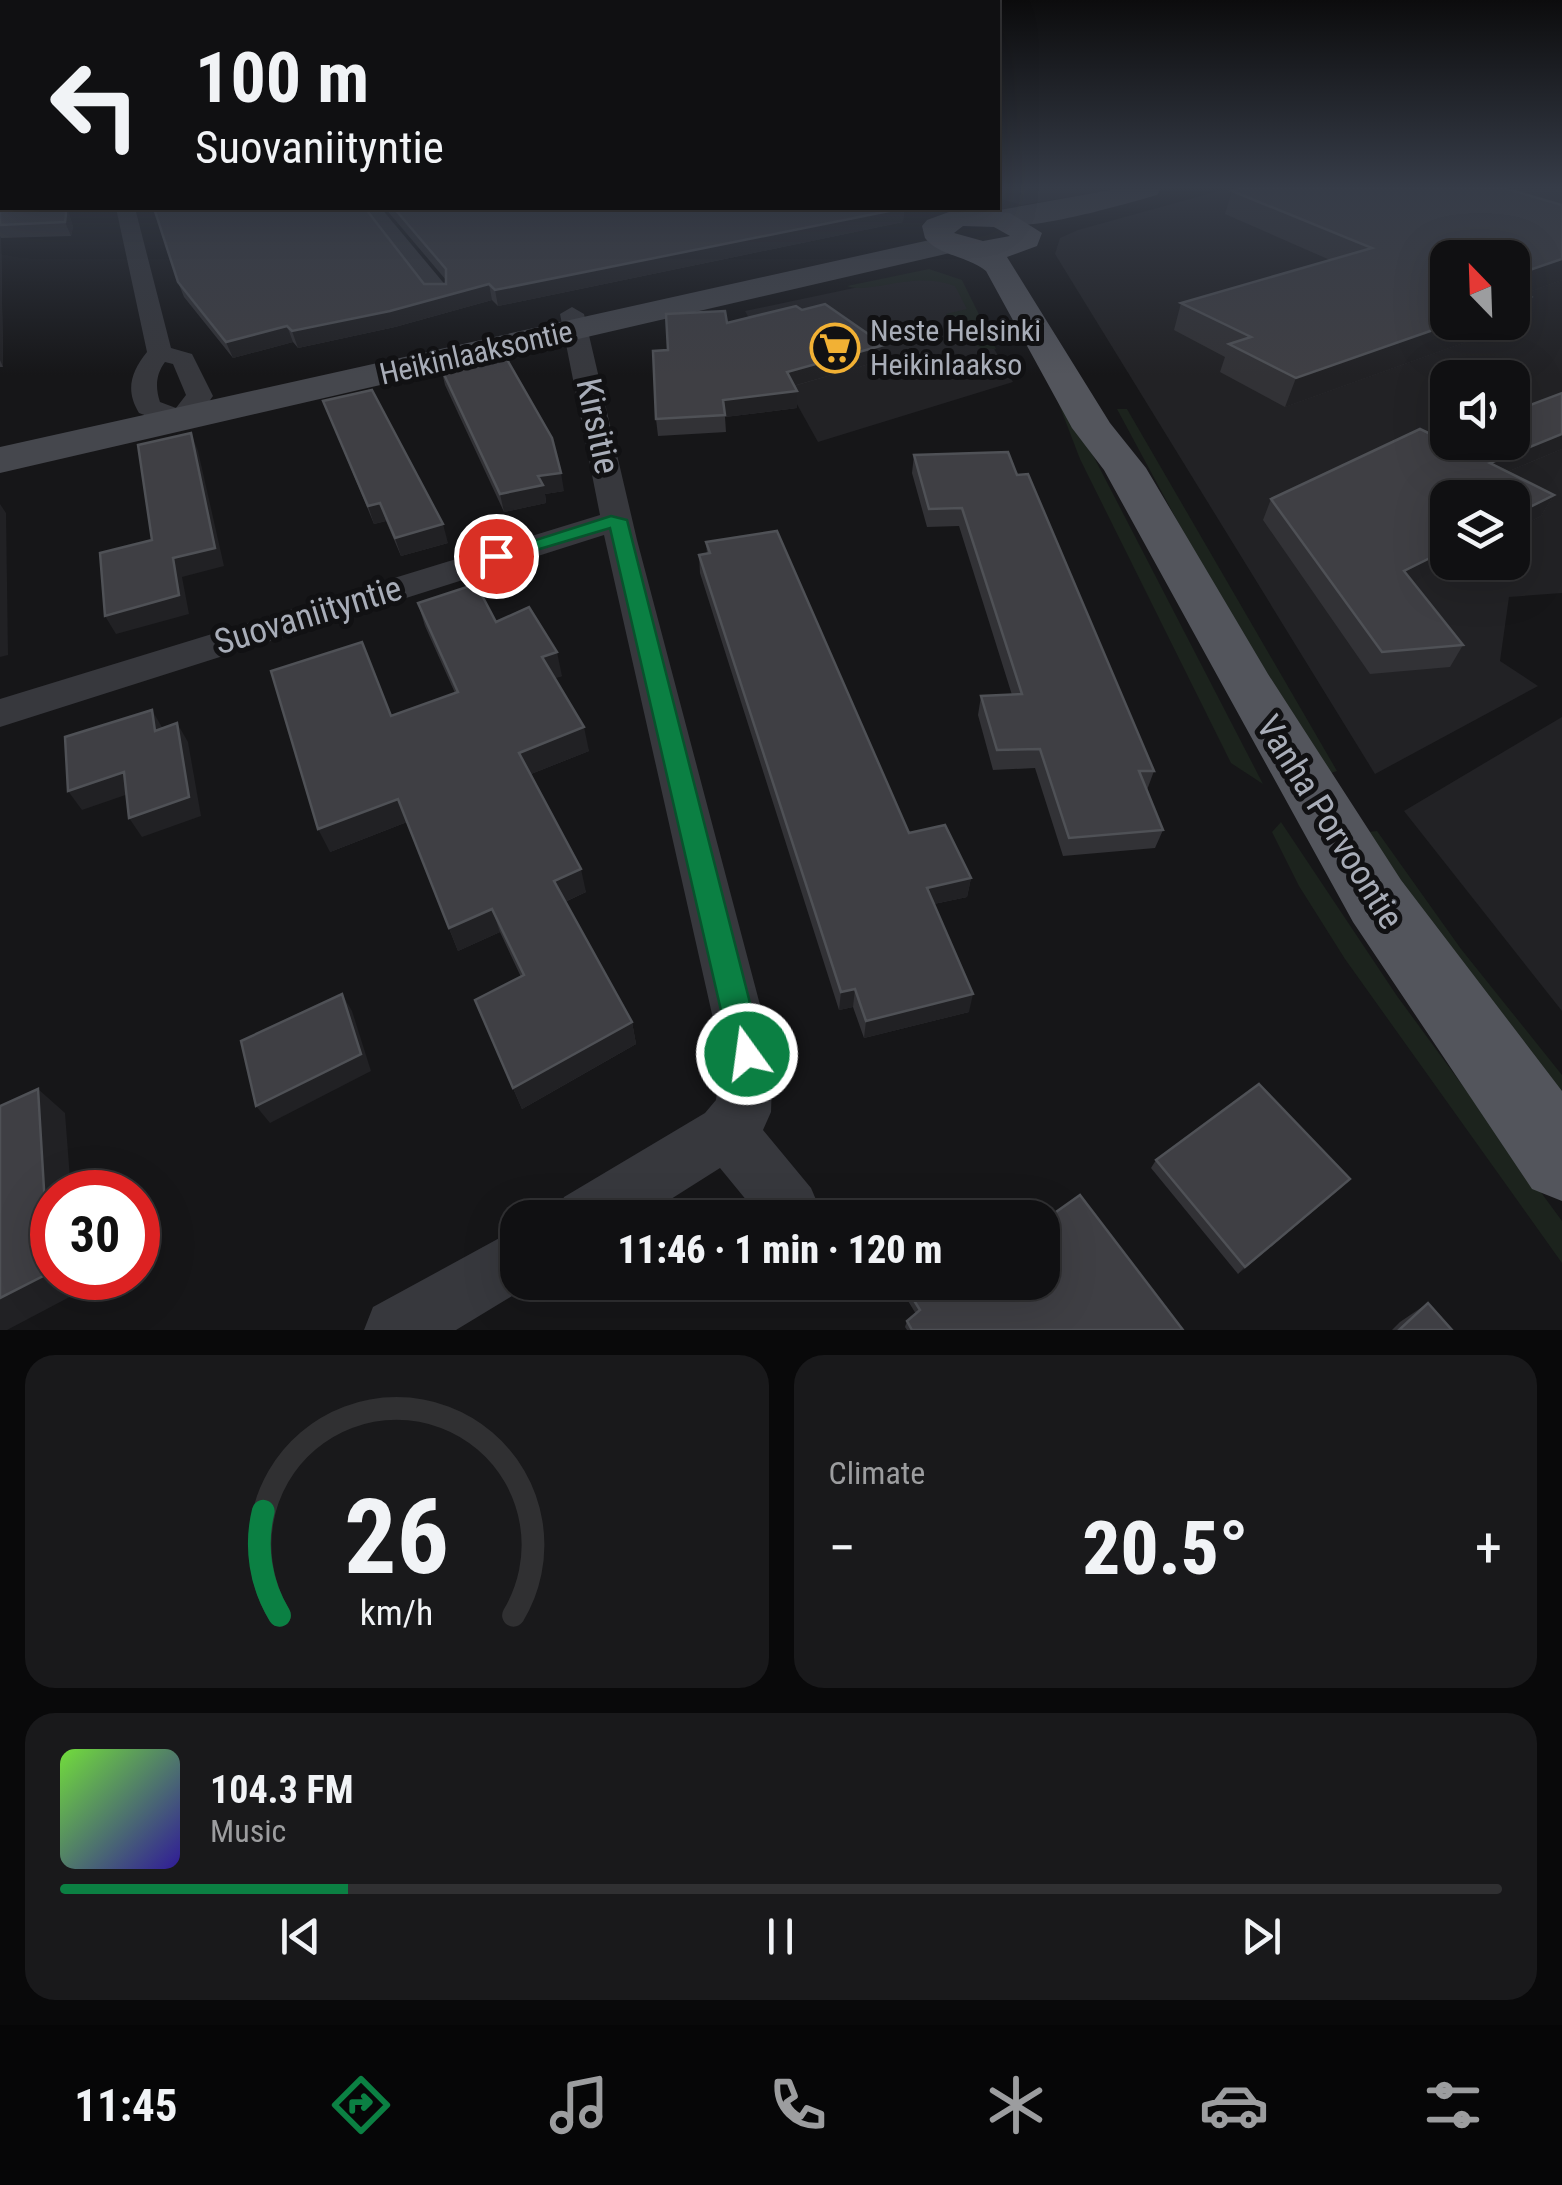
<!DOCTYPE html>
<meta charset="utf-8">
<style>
body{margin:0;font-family:"Roboto Condensed",sans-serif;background:#19191b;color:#f1f3f6;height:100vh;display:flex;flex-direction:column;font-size:38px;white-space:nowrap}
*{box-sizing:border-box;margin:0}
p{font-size:32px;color:#9c9d9f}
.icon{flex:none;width:55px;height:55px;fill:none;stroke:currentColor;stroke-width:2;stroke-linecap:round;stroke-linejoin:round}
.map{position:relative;height:1330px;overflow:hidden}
.sheet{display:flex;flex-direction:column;gap:25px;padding:25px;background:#09090a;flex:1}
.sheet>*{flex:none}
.hud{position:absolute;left:0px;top:0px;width:1000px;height:210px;box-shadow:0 10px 40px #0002,0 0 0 2px #303032;background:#101012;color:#f1f3f6;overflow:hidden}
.needle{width:65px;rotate:337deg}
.buttons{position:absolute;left:1430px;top:240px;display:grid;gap:20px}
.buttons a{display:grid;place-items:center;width:100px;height:100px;border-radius:20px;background:#101012;box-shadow:0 10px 40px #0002,0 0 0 2px #303032;font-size:50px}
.speed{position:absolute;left:30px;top:1170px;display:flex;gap:20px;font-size:50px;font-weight:700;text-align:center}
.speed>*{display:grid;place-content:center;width:130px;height:130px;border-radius:50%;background:#101012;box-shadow:0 10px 40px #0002,0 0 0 2px #303032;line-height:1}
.speed .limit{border:15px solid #d22;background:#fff;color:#111}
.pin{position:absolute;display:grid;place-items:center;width:85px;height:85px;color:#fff;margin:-42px;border:5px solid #fff;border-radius:50%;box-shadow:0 2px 10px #0007}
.me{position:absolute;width:110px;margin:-55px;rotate:346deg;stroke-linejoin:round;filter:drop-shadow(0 0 8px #0008)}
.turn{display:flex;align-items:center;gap:35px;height:210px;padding:0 30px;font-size:45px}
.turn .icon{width:130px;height:130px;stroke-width:2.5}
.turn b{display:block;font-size:70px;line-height:85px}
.big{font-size:75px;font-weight:800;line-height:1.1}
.sheet .card{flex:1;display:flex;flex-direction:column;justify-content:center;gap:15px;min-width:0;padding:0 35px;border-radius:30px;background:#19191b}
.sheet .dial{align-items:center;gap:0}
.dial svg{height:260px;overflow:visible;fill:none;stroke:#303032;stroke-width:7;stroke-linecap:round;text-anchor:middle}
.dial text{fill:#f1f3f6;stroke:none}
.song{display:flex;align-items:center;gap:30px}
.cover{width:120px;height:120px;border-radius:15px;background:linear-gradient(135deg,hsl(100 70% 55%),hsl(250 70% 35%))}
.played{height:10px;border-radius:5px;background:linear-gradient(90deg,#0b8043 20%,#303032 20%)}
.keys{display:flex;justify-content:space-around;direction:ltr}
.heat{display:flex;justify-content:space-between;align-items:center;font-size:55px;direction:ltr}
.sheet .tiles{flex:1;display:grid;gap:25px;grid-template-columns:1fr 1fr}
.card:last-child{grid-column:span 2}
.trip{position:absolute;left:500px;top:1200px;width:560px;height:100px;border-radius:30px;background:#101012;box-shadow:0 10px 40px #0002,0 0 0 2px #303032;font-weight:800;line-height:100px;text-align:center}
.menu{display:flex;height:160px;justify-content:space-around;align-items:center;background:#060607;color:#9c9d9f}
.menu .icon{width:70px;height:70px}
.menu .current{color:#0b8043}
.menu b{font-size:45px;color:#f1f3f6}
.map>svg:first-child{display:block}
.built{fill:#222225;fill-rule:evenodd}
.green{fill:#1c231d}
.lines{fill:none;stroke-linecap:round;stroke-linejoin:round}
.street{fill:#37383d;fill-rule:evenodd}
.secondary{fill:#45474d;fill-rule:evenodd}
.primary{fill:#53555c;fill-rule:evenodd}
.wall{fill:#323236}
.shaded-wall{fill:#212124}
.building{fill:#3f3f44;stroke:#4f5156;stroke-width:2.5}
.route{fill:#0b8043;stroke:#07532c;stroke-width:2.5}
.labels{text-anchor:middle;stroke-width:10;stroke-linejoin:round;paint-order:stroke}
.far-poi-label{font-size:30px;fill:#a8adb8;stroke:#111113;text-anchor:start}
.far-street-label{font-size:30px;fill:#a8adb8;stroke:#111113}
.street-label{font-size:35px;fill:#a8adb8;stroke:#111113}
</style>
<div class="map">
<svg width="1562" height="1330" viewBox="0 0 1562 1330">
<rect width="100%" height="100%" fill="#161618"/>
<g class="built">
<polygon points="998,189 1117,189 1021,205 998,198"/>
<path d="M1226,189H1432L1562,231V593L1509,597L1500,661L1538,686L1375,774L1055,254L1060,238L1078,230ZM1448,258H1512V322H1448ZM1448,378H1512V442H1448ZM1448,498H1512V562H1448Z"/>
<polygon points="925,273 956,282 1013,382 818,442 745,311"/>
<polygon points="1562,717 1562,1011 1404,811"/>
</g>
<g class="green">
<path d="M929,269L962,280L996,349L981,348L951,330L955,328L946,314L967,309L955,286C914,270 870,295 847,286Z"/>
<polygon points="1057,399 1068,407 1263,784 1231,763 1080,459"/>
<polygon points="1117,409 1127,409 1337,771 1331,773 1215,591"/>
<polygon points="1281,822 1397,996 1562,1221 1562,1263 1345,959 1299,886 1272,832"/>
<polygon points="1377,831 1461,949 1562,1075 1562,1111 1492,1022 1368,832"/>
</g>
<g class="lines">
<g class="street">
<path d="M116,208H135L171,348L192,354L213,396C186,435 181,428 139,413C125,390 131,372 147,352ZM165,362L173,364L186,395L176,408L160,402C155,387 156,374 165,362Z"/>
<polygon points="362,208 381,208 447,287 447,297 431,297"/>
<polygon points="572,307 584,314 637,540 773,1054 771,1112 763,1130 811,1188 820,1209 816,1218 761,1218 720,1168 641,1218 555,1218 564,1197 705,1113 716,1100 721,1054 604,535 0,727 0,699 600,515 560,314"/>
<polygon points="518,1228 518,1282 535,1282 456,1330 364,1330 373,1307"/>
</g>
<g class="secondary">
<path d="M1116,189H1161L1157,195C1128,203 1003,241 986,219L1000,210Z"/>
<polygon points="952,235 967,244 963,250 0,473 0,447"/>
</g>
<path class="primary" d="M960,208L1010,213L1042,233L1037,246L1007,257L1110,423L1146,468L1268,674L1401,880L1562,1091V1201L1532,1189L1353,922L1104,470L1072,428L986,271C968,256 939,256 925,238L922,226L927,220ZM963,226L994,227L1010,236L983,241L954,233Z"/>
</g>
<g class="wall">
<polygon points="1015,189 1075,189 1024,195"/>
<polygon points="1239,189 1562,189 1562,280 1523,294 1530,297 1516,324 1285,407 1220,372 1225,357 1174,330 1181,303 1330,260 1225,214 1232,191"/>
<polygon points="2,208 67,208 73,227 71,236 1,238 3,367 0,367 0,210 16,208 0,209"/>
<polygon points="385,208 904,208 903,222 498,306 492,300 395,327 298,348 293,342 233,358 184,297 178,282 446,284 446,280"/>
<polygon points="802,310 884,345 883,360 794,386 797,391 797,408 725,417 726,432 658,436 656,419 668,350 727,323"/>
<polygon points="441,368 564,491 545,494 546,503 504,512 445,385"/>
<polygon points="323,401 448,543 401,556 386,521 374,524"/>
<polygon points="1441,439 1562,449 1507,472 1554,495 1541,516 1512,531 1512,498 1448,562 1451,562 1412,582 1463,645 1450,667 1370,674 1263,520 1271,499"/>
<polygon points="914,455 1017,475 1154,771 1147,790 1163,830 1155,848 1063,856 1035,768 993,770 978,715 981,696 1012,695 959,526 927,527 912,473"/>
<polygon points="706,542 909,833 971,878 967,897 934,904 969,1012 864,1038 853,1007 839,1010 700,573 699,555 707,554"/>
<polygon points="418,603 496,622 562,676 554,678 589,751 531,774 586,892 565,902 632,1022 636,1044 522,1109 475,1000 521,977 500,932 458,951 407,822 330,852 391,716 455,693 425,626"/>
<polygon points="1156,1160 1342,1187 1238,1274 1151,1168"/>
<polygon points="907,1289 1183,1330 907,1330 905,1327 907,1321 916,1314 905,1296"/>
<polygon points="1428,1303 1452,1330 1392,1330 1400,1322"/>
</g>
<g class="shaded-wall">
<polygon points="1025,189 1075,189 1024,195"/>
<polygon points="0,195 2,195 2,208 19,208 0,209"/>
<polygon points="65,208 67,208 69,213 73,227 71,236 65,222"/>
<polygon points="904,208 903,222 498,306 495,290"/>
<polygon points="0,236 1,238 3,367 0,360"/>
<polygon points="1562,259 1562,280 1512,298 1512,276"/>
<polygon points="489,284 492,300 395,327 298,348 292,331"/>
<polygon points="1530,297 1516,324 1285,407 1296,378 1456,322 1512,322 1512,303"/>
<polygon points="287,326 293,342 233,358 226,342"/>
<polygon points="884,345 883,360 786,388 787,372"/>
<polygon points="797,391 797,408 725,417 723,400"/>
<polygon points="191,433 198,451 224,566 182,577 189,614 116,634 105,616 173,558"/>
<polygon points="1562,434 1562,449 1478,484 1490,463"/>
<polygon points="561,473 564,491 545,494 546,503 504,512 500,494 538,476"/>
<polygon points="1554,495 1541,516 1512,531 1512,516"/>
<polygon points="380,503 386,521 374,524 368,506"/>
<polygon points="0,504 6,513 8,655 0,657"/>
<polygon points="443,524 448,543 401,556 395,538"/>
<polygon points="1448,549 1448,562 1451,562 1392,593 1404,571"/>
<polygon points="557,652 562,676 547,681 542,657"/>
<polygon points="152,710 163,729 155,731"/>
<polygon points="177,723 188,742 201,816 142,837 129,818"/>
<polygon points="584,727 589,751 526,776 519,753"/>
<polygon points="124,772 137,791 82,810 68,791"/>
<polygon points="398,799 407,822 330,852 318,829"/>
<polygon points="581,869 586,892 560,904 554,881"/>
<polygon points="971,878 967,897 924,906 927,888"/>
<polygon points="492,909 500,932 458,951 449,928"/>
<polygon points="855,989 853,1007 839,1010 841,992"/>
<polygon points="342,994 352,1011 371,1071 270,1123 256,1106"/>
<polygon points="973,994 969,1012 864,1038 866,1021"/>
<polygon points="632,1022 636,1044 522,1109 513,1088"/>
<polygon points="38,1089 65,1113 71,1192 52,1192 52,1278 78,1278 79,1292 7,1330 0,1330 0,1298"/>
<polygon points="1350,1179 1342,1187 1238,1274 1245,1267"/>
</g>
<g class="building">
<polygon points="1239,189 1507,189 1562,205 1562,259 1512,276 1512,258 1448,258 1448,322 1456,322 1296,378 1229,344 1251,337 1181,303 1372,248 1232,191"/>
<polygon points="17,208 65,208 66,214 65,222 0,225 0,210"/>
<polygon points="154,208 365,208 424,284 446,284 446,269 394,208 904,208 495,290 489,284 390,311 292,331 287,326 226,342 178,282"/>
<polygon points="1512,290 1530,297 1512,303"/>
<polygon points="825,304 884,345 787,372 797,391 723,400 725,415 656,419 653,351 668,350 666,314 725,311 727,323 796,306 802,310"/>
<polygon points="505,356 552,438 561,473 538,476 543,485 500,494 441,368"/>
<polygon points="372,390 443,524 395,538 380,503 368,506 323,401"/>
<polygon points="1562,393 1562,434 1490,463 1554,495 1512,516 1512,498 1448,498 1448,549 1404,571 1463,645 1382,652 1271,499 1420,429 1441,439 1448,437 1448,442 1512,442 1512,412"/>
<polygon points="191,433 215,548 173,558 179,595 105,616 100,553 152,540 138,445"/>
<polygon points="1008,452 1017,475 1028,474 1154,771 1139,771 1163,830 1069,838 1040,749 997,750 981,696 1022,694 962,508 929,509 914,455"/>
<polygon points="777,531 909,833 945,825 971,878 927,888 973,994 866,1021 855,989 841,992 699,555 710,553 706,542"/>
<polygon points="476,584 496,622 529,607 557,652 542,657 584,727 519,753 581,869 554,881 632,1022 513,1088 475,1000 524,975 492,909 449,928 398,799 318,829 271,671 362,642 391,716 458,692 418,603"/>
<polygon points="152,710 155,731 177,723 189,797 129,818 124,772 68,791 65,737"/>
<polygon points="342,994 361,1054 256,1106 241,1041"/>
<polygon points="1259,1084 1350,1179 1245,1267 1156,1160"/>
<polygon points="38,1089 49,1273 0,1298 0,1106"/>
<polygon points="1080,1195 1183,1330 912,1330 907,1321 920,1310 907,1289 917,1282 1042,1282 1042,1222"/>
<polygon points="1428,1303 1452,1330 1399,1330"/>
</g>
<linearGradient id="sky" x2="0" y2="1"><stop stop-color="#0c0c0d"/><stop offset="0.5" stop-color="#363c48"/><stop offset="1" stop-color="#363c48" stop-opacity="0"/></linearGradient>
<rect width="1562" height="375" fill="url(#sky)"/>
<polygon class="route" points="611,516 627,520 763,1054 759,1065 747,1069 736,1065 731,1054 610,528 496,562 486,556"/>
<defs>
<g id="supermarket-ring" transform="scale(2.5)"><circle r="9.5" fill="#111113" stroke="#f2b134" stroke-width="1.5"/><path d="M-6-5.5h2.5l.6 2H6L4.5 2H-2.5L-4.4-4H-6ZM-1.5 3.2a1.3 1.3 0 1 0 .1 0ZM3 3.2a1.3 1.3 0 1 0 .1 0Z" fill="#f2b134"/></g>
</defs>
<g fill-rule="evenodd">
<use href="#supermarket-ring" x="835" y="348"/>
</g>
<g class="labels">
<g class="far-poi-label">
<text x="870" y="341">Neste Helsinki<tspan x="870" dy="34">Heikinlaakso</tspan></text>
</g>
<g class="far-street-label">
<text transform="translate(476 353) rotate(-13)" y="10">Heikinlaaksontie</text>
</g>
<g class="street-label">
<text transform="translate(598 426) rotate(78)" y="12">Kirsitie</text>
<text transform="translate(308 615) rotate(-17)" y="12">Suovaniityntie</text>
<text transform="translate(1330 822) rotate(58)" y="12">Vanha Porvoontie</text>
</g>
</g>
</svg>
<div class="buttons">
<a><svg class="needle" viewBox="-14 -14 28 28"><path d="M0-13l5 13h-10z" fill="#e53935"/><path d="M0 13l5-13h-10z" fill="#9c9d9f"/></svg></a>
<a><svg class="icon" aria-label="sound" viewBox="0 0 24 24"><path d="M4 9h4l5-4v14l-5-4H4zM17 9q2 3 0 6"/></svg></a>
<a><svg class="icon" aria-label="layers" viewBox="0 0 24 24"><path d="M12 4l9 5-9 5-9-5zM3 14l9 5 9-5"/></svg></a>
</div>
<div class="speed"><div class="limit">30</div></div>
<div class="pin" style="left:496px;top:556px;background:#d93025"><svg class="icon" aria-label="arrive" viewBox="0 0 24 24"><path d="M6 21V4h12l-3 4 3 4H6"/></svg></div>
<svg class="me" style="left:747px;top:1054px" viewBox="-20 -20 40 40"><circle r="17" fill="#0b8043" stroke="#fff" stroke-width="3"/><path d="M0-11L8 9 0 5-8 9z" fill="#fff"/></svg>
<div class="trip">11:46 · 1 min · 120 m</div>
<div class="hud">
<div class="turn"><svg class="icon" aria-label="left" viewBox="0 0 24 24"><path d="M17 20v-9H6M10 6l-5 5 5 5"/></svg><div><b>100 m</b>Suovaniityntie</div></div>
</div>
</div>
<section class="sheet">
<div class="tiles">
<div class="card dial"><svg viewBox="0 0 100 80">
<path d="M14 69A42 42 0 1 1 86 69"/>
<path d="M14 69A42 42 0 0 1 9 37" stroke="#0b8043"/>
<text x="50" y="56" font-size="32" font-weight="700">26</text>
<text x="50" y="72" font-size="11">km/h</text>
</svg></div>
<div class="card"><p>Climate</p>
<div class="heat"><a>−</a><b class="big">20.5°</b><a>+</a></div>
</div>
<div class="card">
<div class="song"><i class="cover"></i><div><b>104.3 FM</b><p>Music</p></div></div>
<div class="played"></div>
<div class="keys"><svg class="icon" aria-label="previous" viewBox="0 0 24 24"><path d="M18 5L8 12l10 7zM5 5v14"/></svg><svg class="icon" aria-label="pause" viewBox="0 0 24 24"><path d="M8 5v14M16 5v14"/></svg><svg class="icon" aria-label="next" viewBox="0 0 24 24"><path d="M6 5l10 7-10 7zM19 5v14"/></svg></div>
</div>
</div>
</section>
<nav class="menu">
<b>11:45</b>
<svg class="icon current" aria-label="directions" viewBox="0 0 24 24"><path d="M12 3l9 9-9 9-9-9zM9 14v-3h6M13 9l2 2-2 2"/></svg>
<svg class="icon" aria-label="music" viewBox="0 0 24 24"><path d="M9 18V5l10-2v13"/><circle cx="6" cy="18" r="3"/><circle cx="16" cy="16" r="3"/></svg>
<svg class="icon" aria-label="phone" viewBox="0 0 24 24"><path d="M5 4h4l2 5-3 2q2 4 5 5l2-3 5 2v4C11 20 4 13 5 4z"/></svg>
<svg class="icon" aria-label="climate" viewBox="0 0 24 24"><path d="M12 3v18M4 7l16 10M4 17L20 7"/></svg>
<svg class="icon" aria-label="car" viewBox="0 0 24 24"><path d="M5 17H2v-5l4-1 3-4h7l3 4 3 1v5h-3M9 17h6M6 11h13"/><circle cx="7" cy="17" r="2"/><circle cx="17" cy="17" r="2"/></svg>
<svg class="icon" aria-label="filters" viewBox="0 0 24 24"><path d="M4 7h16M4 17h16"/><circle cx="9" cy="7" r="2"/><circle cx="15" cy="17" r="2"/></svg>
</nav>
